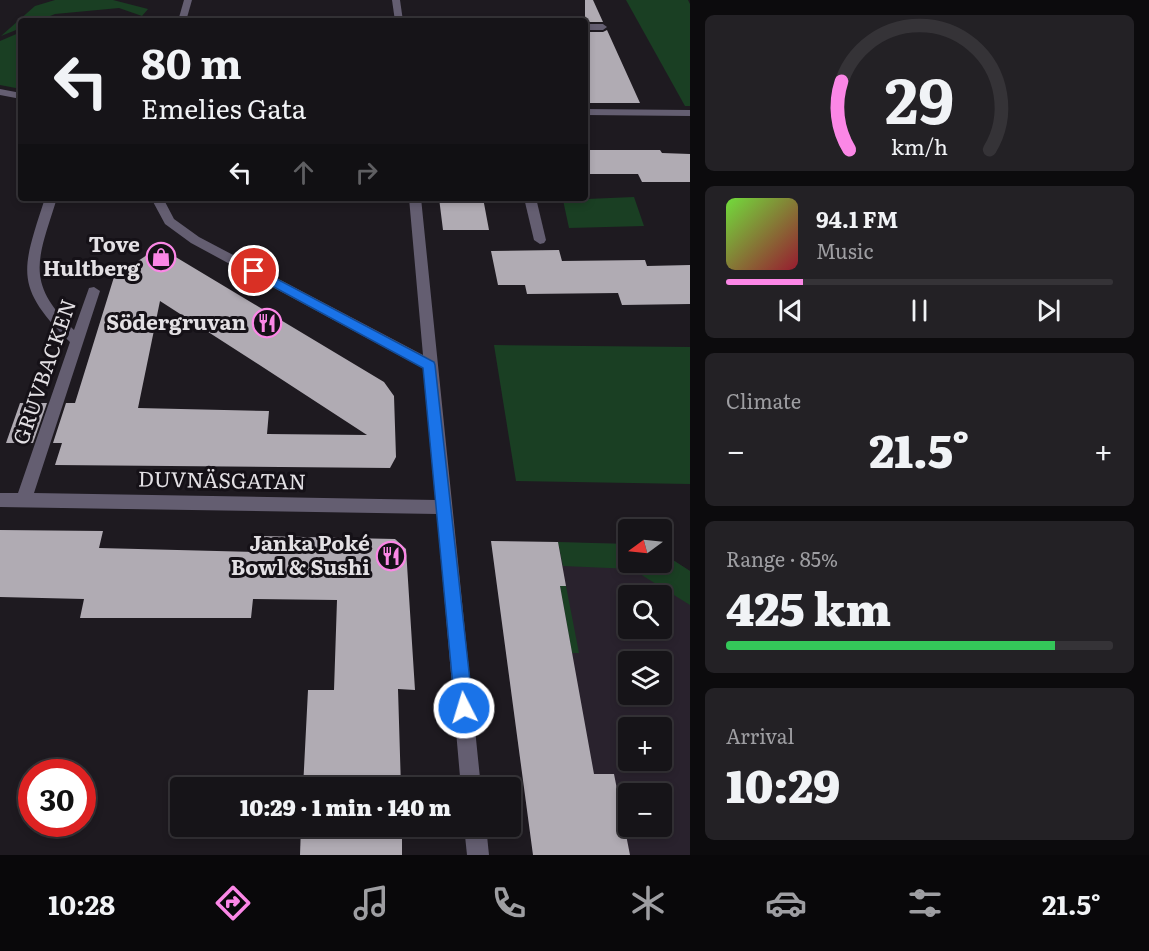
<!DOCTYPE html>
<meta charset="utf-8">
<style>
body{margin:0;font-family:Literata,serif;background:#232125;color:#f1f3f6;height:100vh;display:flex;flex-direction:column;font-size:22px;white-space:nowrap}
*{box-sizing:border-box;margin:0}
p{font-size:20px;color:#9e9ea2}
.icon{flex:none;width:33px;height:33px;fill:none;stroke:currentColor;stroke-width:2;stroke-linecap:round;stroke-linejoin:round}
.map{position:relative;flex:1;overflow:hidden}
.drawer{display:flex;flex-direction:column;gap:15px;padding:15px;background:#0c0b0d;width:459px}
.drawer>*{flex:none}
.hud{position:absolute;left:18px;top:18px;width:570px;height:183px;border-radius:6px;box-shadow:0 3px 9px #0003,0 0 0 2px #353337;background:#161418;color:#f1f3f6;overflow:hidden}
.needle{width:39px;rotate:255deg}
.controls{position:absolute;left:618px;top:519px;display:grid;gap:12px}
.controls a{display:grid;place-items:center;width:54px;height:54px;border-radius:6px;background:#161418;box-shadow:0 3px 9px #0003,0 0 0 2px #353337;font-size:30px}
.speed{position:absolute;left:18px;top:759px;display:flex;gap:12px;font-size:30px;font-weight:700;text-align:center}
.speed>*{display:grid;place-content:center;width:78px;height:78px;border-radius:50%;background:#161418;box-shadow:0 3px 9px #0003,0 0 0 2px #353337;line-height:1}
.speed .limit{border:9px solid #d22;background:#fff;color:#111}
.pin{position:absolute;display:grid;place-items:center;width:51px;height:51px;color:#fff;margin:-26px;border:3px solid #fff;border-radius:50%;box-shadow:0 2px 6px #0007}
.me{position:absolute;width:66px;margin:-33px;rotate:355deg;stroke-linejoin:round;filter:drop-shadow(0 0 4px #0008)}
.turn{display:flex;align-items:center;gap:21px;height:126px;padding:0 24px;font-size:27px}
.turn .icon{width:78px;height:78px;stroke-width:2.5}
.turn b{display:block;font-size:42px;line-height:51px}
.lanes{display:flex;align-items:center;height:57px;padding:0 24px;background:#0003;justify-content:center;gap:30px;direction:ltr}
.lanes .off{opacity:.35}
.big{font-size:45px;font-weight:800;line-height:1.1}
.drawer .widget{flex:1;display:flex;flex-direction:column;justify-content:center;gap:9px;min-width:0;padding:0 21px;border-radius:9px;background:#232125}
.drawer .dial{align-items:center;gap:0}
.dial svg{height:156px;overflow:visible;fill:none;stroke:#353337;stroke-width:7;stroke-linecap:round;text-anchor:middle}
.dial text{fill:#f1f3f6;stroke:none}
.song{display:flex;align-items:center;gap:18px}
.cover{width:72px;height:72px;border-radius:9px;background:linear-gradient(135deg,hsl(100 70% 55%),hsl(350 70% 35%))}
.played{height:6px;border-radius:3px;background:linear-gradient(90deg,#fb87e6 20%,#353337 20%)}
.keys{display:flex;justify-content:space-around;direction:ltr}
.heat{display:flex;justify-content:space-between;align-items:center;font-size:33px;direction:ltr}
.charge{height:9px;border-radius:4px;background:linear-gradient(90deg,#34c759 85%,#353337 0)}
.trip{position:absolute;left:170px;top:777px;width:351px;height:60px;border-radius:6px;background:#161418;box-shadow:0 3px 9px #0003,0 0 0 2px #353337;font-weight:800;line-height:60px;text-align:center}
.tab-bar{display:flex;height:96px;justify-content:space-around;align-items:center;background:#09080a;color:#9e9ea2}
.tab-bar .icon{width:42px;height:42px}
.tab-bar .selected{color:#fb87e6}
.tab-bar b{font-size:27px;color:#f1f3f6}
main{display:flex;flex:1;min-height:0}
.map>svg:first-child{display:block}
.built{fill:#29222d;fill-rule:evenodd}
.green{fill:#1a3f23}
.building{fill:#b0abb3;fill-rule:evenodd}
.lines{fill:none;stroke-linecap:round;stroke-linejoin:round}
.service{fill:#645e71;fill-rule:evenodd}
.minor{fill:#645e71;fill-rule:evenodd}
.route{fill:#1a73e8;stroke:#114b97;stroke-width:1.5}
.labels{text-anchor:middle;stroke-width:6;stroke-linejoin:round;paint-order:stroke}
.poi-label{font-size:21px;font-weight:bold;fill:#e3e0e4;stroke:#151117;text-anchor:end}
.street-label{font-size:21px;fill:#e3e0e4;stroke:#151117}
</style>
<main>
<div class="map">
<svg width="690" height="855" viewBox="0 0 690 855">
<rect width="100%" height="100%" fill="#1e1a20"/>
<path class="built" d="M491,541L628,544V562H662V553L690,571V855H533ZM628,596H662V628H628ZM628,662H662V694H628ZM628,728H662V760H628ZM628,794H662V826H628Z"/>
<g class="green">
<polygon points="55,0 113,0 148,9 142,16 119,8 55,14 38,21 21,21 21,28 1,36 35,6"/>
<polygon points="626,0 688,0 690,4 690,106 685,106"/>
<polygon points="21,32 21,89 0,85 0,41"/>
<polygon points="634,197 644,226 569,228 563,200"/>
<polygon points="494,345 690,347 690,484 516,481"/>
<polygon points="558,542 628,544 628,562 662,562 662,553 690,571 690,605 632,569 563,566"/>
<polygon points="560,586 566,586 579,653 572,653"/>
</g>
<g class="building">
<polygon points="585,0 593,0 603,22 585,22"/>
<polygon points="607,30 640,103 585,103 585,32 603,32"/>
<polygon points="585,150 660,150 662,153 690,154 690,182 642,182 638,174 585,174"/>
<polygon points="439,198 483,198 489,230 443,230"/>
<path d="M159,247L384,382L394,396L396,457L390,468L55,465L62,443H53L66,403H75L114,277ZM160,301L258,364L367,435L267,434L269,411L138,408Z"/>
<polygon points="559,250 562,261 645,260 647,266 690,265 690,304 622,305 618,293 527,294 525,285 498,285 491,251"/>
<polygon points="20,403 47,403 33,443 6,443"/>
<polygon points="0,530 103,531 99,548 256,552 259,536 395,539 406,549 415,690 398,689 401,788 303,788 308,690 334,690 337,600 253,599 251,618 80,618 84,599 0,597"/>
<polygon points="491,541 558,542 566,586 560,586 594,774 614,774 630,855 533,855"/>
<polygon points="301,826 402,826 402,855 300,855"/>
</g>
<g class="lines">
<polygon class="service" points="524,198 536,198 546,240 544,243 540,244 534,240"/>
<g class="minor">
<polygon points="184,0 192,0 186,21 178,21"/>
<polygon points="392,0 400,0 403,21 395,21"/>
<polygon points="585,24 603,24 607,27 603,30 585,30"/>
<polygon points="0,89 21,93 21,99 0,95"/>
<polygon points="585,109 690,110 690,116 585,115"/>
<path d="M45,198H57C38,259 24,282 74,330L89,288L94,287L100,291L34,493L436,500L424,369L191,243L165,224L151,198H163L174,219L199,237L423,355L409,198H421L481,788H461L437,514L0,507V493H18L70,342C13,286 22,270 45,198Z"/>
<polygon points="464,826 486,826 489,855 467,855"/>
</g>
</g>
<polygon class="route" points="254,267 434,362 435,365 473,708 470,714 464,717 458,714 455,708 423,368 250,274 248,271"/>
<defs>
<g id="shop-ring" transform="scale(1.5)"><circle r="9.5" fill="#151117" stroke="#fb87e6" stroke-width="1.5"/><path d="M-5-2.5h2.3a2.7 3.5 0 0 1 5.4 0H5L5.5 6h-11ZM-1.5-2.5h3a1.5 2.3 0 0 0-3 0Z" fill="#fb87e6"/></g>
<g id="restaurant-ring" transform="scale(1.5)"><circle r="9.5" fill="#151117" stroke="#fb87e6" stroke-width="1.5"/><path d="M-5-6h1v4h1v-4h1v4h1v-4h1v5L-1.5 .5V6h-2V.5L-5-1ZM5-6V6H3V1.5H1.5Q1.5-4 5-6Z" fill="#fb87e6"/></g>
</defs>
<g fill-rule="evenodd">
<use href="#shop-ring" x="161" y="257"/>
<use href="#restaurant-ring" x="267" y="323"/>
<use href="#restaurant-ring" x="391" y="556"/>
</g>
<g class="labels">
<g class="poi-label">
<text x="140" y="252">Tove<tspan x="140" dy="24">Hultberg</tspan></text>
<text x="246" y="330">Södergruvan</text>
<text x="370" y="551">Janka Poké<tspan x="370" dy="24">Bowl &amp; Sushi</tspan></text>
</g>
<g class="street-label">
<text transform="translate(45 372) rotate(-71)" y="7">GRUVBACKEN</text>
<text transform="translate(222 481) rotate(1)" y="7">DUVNÄSGATAN</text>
</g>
</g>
</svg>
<div class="controls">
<a><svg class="needle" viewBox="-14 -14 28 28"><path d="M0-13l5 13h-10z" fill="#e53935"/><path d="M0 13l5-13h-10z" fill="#9e9ea2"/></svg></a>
<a><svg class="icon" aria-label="search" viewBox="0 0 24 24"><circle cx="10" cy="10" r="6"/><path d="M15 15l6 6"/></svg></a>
<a><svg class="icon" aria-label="layers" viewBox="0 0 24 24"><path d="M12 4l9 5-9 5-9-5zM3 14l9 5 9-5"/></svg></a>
<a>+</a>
<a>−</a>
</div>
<div class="speed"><div class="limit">30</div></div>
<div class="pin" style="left:254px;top:271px;background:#d93025"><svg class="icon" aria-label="arrive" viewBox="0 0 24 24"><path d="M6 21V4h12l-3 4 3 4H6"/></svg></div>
<svg class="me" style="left:464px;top:708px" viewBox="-20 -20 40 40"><circle r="17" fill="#1a73e8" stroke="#fff" stroke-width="3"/><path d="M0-11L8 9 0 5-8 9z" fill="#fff"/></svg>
<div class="trip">10:29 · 1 min · 140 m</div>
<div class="hud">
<div class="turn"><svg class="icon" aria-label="left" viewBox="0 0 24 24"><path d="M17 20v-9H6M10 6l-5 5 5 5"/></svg><div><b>80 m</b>Emelies Gata</div></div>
<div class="lanes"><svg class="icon" aria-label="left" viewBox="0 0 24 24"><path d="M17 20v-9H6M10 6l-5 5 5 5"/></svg><svg class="icon off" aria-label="ahead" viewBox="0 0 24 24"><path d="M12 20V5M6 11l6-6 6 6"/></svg><svg class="icon off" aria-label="right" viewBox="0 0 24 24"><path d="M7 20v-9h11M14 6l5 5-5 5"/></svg></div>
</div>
</div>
<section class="drawer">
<div class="widget dial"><svg viewBox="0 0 100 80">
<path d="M14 69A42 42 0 1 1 86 69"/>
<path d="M14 69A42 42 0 0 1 10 34" stroke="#fb87e6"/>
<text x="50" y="56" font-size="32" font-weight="700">29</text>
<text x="50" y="72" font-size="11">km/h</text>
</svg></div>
<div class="widget">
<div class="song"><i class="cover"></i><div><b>94.1 FM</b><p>Music</p></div></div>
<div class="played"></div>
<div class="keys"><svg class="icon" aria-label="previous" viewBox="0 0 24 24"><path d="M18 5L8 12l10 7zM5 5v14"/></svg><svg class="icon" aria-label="pause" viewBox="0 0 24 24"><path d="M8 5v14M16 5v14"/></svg><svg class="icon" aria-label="next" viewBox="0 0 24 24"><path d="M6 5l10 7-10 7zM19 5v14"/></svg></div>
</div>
<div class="widget"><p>Climate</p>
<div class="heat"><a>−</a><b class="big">21.5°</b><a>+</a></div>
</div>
<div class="widget"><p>Range · 85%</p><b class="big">425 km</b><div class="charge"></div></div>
<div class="widget"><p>Arrival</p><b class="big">10:29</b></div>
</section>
</main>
<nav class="tab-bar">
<b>10:28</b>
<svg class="icon selected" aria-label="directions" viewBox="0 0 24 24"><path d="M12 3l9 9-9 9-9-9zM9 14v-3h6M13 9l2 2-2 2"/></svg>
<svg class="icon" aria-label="music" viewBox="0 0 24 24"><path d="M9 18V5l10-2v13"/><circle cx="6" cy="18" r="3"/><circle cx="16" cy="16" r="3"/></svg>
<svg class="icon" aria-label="phone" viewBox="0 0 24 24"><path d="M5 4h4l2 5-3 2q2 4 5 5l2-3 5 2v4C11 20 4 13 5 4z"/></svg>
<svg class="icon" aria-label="climate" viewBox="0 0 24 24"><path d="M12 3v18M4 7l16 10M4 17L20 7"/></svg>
<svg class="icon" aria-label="car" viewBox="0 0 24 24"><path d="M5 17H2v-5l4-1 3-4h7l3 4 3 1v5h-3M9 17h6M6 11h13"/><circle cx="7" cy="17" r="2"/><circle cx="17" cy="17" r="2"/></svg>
<svg class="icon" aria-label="filters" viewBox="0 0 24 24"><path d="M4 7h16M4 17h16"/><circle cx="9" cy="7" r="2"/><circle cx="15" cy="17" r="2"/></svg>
<b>21.5°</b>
</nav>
